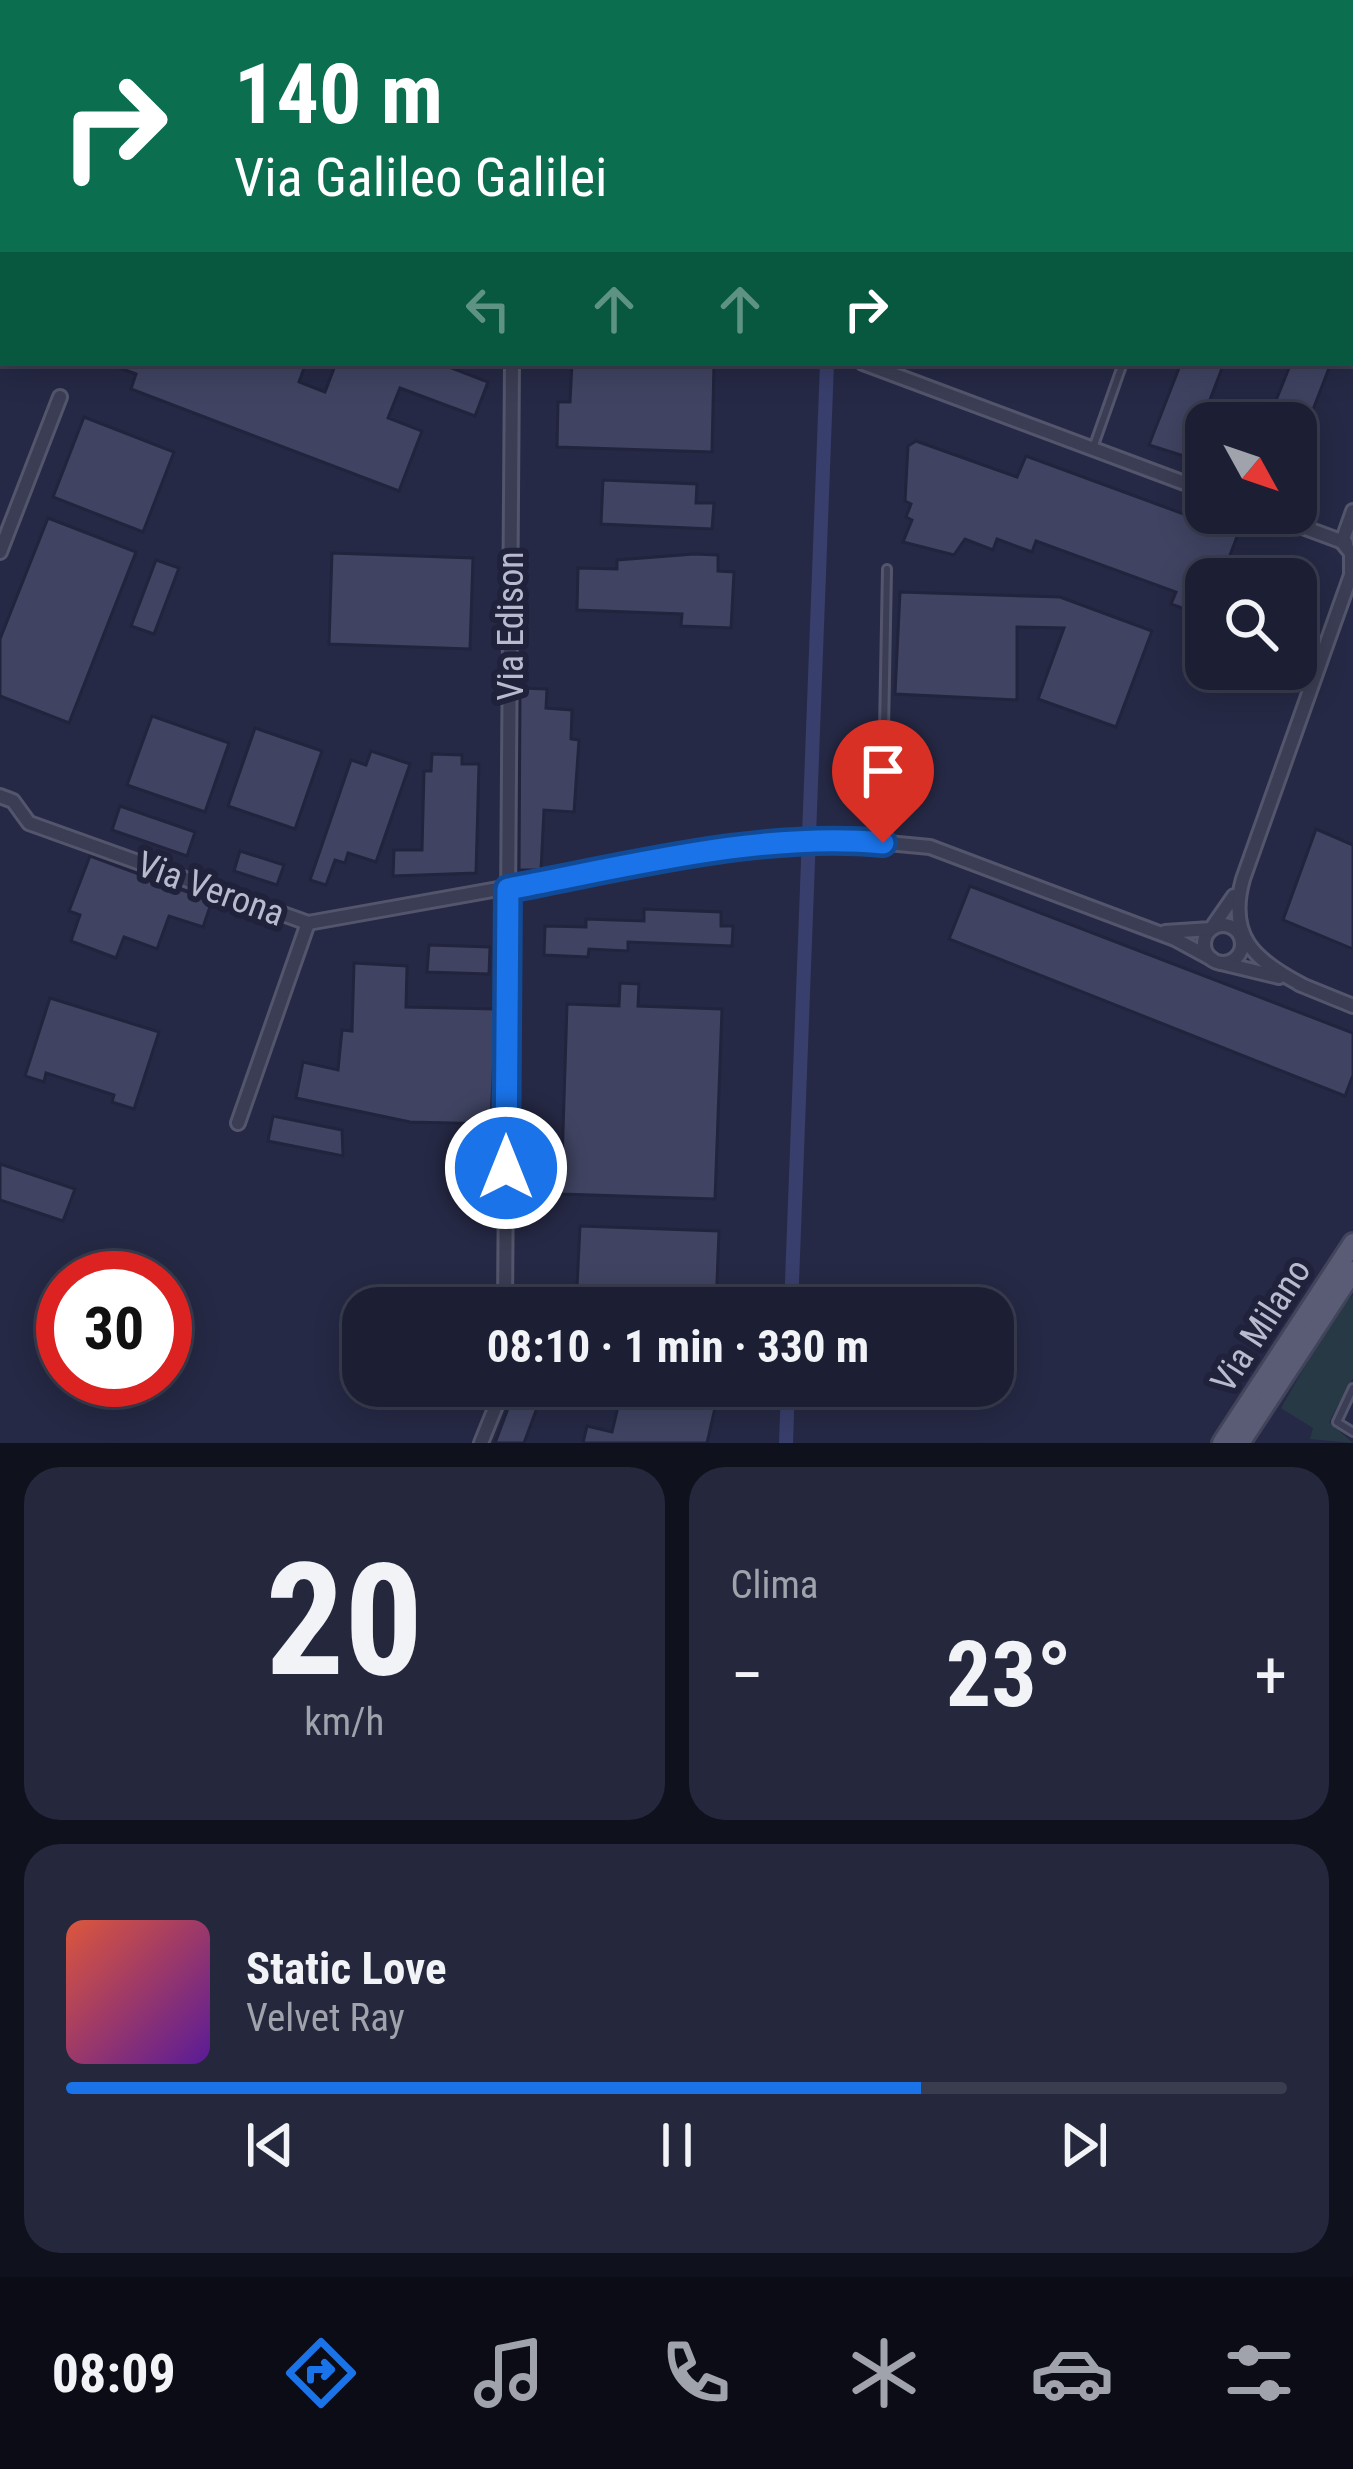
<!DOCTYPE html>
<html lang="it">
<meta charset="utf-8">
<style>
body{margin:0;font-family:"Roboto Condensed",sans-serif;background:#25273c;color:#f1f3f6;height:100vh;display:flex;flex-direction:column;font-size:45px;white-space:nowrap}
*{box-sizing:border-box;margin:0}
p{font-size:39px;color:#a0a2ac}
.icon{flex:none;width:66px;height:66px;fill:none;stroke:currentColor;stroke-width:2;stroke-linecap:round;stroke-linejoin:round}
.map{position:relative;height:1443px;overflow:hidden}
.details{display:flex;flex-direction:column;gap:24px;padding:24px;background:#0f111d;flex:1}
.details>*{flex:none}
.guide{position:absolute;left:0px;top:0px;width:1353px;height:366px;box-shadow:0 6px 30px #0003,0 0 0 3px #3a3d4f;background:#0b6e4f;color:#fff;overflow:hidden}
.needle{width:78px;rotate:130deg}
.tools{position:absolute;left:1185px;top:402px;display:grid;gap:24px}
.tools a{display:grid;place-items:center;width:132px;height:132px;border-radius:24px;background:#1c1f34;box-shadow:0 6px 30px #0003,0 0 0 3px #3a3d4f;font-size:60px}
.speed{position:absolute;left:36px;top:1251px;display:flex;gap:24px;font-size:60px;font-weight:700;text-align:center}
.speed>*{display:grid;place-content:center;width:156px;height:156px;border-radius:50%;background:#1c1f34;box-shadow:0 6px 30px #0003,0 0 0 3px #3a3d4f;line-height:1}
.speed .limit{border:18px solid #d22;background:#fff;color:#111}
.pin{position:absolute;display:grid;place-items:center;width:102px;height:102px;color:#fff;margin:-123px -51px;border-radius:50% 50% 50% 0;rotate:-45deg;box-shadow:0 0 12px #0007}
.pin .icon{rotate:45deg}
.me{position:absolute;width:132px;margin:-66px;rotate:0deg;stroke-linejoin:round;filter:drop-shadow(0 0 9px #0008)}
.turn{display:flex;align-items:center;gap:42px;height:252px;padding:0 36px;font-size:54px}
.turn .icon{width:156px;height:156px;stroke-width:2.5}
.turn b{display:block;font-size:84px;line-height:102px}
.lanes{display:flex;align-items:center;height:114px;padding:0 36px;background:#0003;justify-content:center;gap:60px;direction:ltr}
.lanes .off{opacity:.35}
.big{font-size:90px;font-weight:700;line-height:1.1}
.details .widget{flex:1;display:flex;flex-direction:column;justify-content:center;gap:18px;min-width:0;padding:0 42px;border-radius:36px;background:#25273c}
.details .dial{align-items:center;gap:0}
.dial b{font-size:156px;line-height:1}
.song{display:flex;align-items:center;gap:36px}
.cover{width:144px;height:144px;border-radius:18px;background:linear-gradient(135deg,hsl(10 70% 55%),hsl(270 70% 35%))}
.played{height:12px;border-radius:6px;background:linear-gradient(90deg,#1a73e8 70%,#3a3d4f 70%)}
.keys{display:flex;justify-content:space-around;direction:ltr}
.heat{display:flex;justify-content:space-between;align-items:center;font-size:66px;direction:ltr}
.details .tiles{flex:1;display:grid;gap:24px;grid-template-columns:1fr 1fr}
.widget:last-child{grid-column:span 2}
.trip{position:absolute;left:342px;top:1287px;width:672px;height:120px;border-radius:36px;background:#1c1f34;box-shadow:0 6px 30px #0003,0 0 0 3px #3a3d4f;font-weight:700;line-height:120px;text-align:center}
.dock{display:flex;height:192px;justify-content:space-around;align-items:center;background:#0b0c15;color:#a0a2ac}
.dock .icon{width:84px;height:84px}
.dock .selected{color:#1a73e8}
.dock b{font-size:54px;color:#f1f3f6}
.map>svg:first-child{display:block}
.green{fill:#283946}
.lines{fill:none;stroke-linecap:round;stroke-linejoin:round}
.canal{stroke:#393f6c;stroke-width:14}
.building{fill:#404462;stroke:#21243c;stroke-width:3}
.service-casing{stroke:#53556c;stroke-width:12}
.minor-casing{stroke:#53556c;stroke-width:18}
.tertiary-casing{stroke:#53556c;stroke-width:21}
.primary-casing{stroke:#41445b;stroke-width:24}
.service{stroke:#3b3d54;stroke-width:6}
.minor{stroke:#3b3d54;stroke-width:12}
.tertiary{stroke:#3b3d54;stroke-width:15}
.primary{stroke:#595c74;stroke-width:18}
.route-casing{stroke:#114b97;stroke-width:30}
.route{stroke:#1a73e8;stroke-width:21}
.labels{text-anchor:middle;stroke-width:12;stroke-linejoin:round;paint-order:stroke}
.street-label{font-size:36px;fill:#b8bace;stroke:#1f223a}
</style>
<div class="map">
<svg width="1353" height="1443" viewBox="0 0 1353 1443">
<rect width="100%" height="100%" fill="#262945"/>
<polygon class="green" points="1353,1295 1353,1378 1329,1422 1353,1443 1310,1439 1313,1428 1281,1408 1333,1317"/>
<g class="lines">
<g class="canal">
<polyline points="840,3 840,0"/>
<polyline points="791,1308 827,363"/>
<polyline points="786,1443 788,1386"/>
</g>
</g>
<g class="building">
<polygon points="306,363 299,382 325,392 336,363 439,363 488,382 475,416 400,388 388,418 422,431 399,491 131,389 136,374 109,364"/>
<polygon points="572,363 714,363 712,452 557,447 558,402 570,402"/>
<polygon points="1181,363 1224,363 1208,405 1253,422 1206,423 1206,463 1149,445"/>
<polygon points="1291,363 1331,363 1297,451 1296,423 1267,423"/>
<polygon points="84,417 174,452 143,532 53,497"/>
<polygon points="916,441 1017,477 1026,456 1238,534 1221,579 1206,579 1206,617 1171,604 1176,592 1036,541 1032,552 997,539 993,550 965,539 954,555 903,542 912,520 906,517 911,504 905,501 908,446"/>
<polygon points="603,480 697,484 696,503 714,503 712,529 601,524"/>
<polygon points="48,518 136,552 69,723 0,696 0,639"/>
<polygon points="332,553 473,558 470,649 329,644"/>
<polygon points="694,554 718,555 718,571 734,572 731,628 681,626 682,614 577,610 578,568 617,569 617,560"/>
<polygon points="156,560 179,568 154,634 131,626"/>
<polygon points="900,592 1060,597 1152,631 1116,727 1038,699 1064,628 1017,627 1017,700 895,694"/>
<polygon points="520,688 547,689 546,708 572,710 571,739 579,740 574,812 544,810 541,870 519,870"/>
<polygon points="152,716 229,743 205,812 127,785"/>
<polygon points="255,728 322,751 295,829 228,806"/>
<polygon points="371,751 410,764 376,862 348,853 345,863 335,860 326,885 310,880 351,760 366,765"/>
<polygon points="432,754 462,755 462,764 479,764 476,873 393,876 394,850 422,850 424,771 431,771"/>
<polygon points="120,806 195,832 187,856 112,830"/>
<polygon points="1316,829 1353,845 1353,949 1283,920"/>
<polygon points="240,851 284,865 277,885 234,871"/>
<polygon points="90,856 212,901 203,927 169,916 157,949 124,937 116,958 71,941 80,915 69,911"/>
<polygon points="970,886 1353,1033 1353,1075 1345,1096 949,939"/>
<polygon points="644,909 721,912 721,926 733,926 732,946 628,942 628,951 589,949 588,957 544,955 545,926 586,927 586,919 644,921"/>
<polygon points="429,945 490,947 489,974 427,972"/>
<polygon points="354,963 407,966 406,1007 496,1009 491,1124 410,1122 296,1098 303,1062 338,1070 342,1030 352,1031"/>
<polygon points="620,983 639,984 638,1006 722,1009 715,1199 561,1194 567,1004 619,1006"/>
<polygon points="50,998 159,1032 134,1109 112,1102 114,1095 46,1073 44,1082 25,1076"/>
<polygon points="273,1116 342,1130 343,1156 268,1141"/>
<polygon points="0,1164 75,1189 63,1221 0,1200"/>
<polygon points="580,1226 719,1231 716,1308 576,1308"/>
<polygon points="623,1386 720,1386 707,1443 583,1443 587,1426 612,1432"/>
<polygon points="516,1387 531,1393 527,1404 537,1408 524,1443 495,1443"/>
</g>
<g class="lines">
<g class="service-casing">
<g id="service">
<polyline points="1093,448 1123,363"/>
<polyline points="882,839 887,569"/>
<polyline points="1353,1388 1337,1422 1353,1432"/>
</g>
</g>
<g class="minor-casing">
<g id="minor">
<polyline points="918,3 918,0"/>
<polyline points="1274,3 1278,0"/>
<polyline points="1295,3 1296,0"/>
<polyline points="0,35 3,36"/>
<polyline points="863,363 1206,491"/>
<polyline points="1265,513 1346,543"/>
<polyline points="1342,542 1353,511"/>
<polyline points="0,552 60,397"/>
<polyline points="0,796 13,801 29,823 308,923 699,853 856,840 930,847 1175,939 1212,959"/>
<circle cx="1223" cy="944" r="19"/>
<polyline points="1165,932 1211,929 1234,896"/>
<polyline points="1221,963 1279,977"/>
<polyline points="1299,984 1353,1006"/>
<path d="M1302,985C1254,960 1227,936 1243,879L1351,575V553L1342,542"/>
<polyline points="238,1123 308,923"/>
<polyline points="505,1308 512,363"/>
<polyline points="481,1443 504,1386"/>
</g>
</g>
<g class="tertiary-casing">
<g id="tertiary">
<polyline points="1148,0 1156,3"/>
<polyline points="1350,72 1353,73"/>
</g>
</g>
<g class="primary-casing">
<g id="primary">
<polyline points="1222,1443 1353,1243"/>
<polyline points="1240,1443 1353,1271"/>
</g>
</g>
<use href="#service" class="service"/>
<use href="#minor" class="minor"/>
<use href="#tertiary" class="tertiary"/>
<use href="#primary" class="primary"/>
</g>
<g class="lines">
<g class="route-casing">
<path id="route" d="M506,1168L508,889C625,867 764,831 883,843"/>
</g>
<use href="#route" class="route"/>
</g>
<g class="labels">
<g class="street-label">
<text transform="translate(510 626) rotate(-90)" y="13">Via Edison</text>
<text transform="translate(211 888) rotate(20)" y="13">Via Verona</text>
<text transform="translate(1260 1325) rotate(-57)" y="13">Via Milano</text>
</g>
</g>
</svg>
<div class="tools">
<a><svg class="needle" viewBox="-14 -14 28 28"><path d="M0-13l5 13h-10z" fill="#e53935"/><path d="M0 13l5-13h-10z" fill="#a0a2ac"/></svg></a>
<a><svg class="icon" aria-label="search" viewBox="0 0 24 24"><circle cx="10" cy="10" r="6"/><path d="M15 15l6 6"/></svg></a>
</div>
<div class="speed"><div class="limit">30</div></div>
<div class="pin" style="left:883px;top:843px;background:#d93025"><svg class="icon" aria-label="arrive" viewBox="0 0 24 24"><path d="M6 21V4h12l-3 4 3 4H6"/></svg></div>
<svg class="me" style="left:506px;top:1168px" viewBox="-20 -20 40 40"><circle r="17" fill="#1a73e8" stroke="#fff" stroke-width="3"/><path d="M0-11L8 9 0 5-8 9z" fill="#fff"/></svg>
<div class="trip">08:10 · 1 min · 330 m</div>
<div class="guide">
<div class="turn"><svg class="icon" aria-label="right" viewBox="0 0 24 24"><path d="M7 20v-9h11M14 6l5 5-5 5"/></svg><div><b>140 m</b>Via Galileo Galilei</div></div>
<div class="lanes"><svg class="icon off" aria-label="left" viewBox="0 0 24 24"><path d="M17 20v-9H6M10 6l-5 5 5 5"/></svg><svg class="icon off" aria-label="ahead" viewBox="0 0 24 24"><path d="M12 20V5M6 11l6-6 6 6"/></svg><svg class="icon off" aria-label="ahead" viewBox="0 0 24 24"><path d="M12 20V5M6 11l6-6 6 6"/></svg><svg class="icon" aria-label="right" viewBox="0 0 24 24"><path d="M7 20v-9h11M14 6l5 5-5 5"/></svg></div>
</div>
</div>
<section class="details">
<div class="tiles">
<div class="widget dial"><b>20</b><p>km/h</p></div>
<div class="widget"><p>Clima</p>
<div class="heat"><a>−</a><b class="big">23°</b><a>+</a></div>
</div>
<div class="widget">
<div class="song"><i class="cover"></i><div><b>Static Love</b><p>Velvet Ray</p></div></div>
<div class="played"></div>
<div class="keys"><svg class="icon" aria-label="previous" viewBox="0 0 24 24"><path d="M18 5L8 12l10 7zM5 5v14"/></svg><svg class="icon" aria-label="pause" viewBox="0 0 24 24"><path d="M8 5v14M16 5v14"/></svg><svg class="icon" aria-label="next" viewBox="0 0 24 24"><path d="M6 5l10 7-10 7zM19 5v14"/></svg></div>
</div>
</div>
</section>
<nav class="dock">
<b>08:09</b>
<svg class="icon selected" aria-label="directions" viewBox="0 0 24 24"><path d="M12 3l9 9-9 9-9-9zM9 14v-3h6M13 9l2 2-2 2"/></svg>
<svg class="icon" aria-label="music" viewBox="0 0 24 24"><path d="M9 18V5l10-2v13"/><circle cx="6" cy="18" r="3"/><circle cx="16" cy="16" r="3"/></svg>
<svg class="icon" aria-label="phone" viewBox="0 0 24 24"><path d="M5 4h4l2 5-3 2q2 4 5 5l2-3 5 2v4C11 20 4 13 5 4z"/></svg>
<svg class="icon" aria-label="climate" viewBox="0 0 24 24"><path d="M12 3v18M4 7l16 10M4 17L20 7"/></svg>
<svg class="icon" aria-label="car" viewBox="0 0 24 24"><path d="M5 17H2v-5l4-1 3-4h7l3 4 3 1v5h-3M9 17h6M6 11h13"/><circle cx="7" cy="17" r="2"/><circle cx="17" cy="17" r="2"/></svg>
<svg class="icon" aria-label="filters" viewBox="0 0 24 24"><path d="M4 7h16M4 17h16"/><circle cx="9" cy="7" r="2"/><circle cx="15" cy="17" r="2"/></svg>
</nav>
